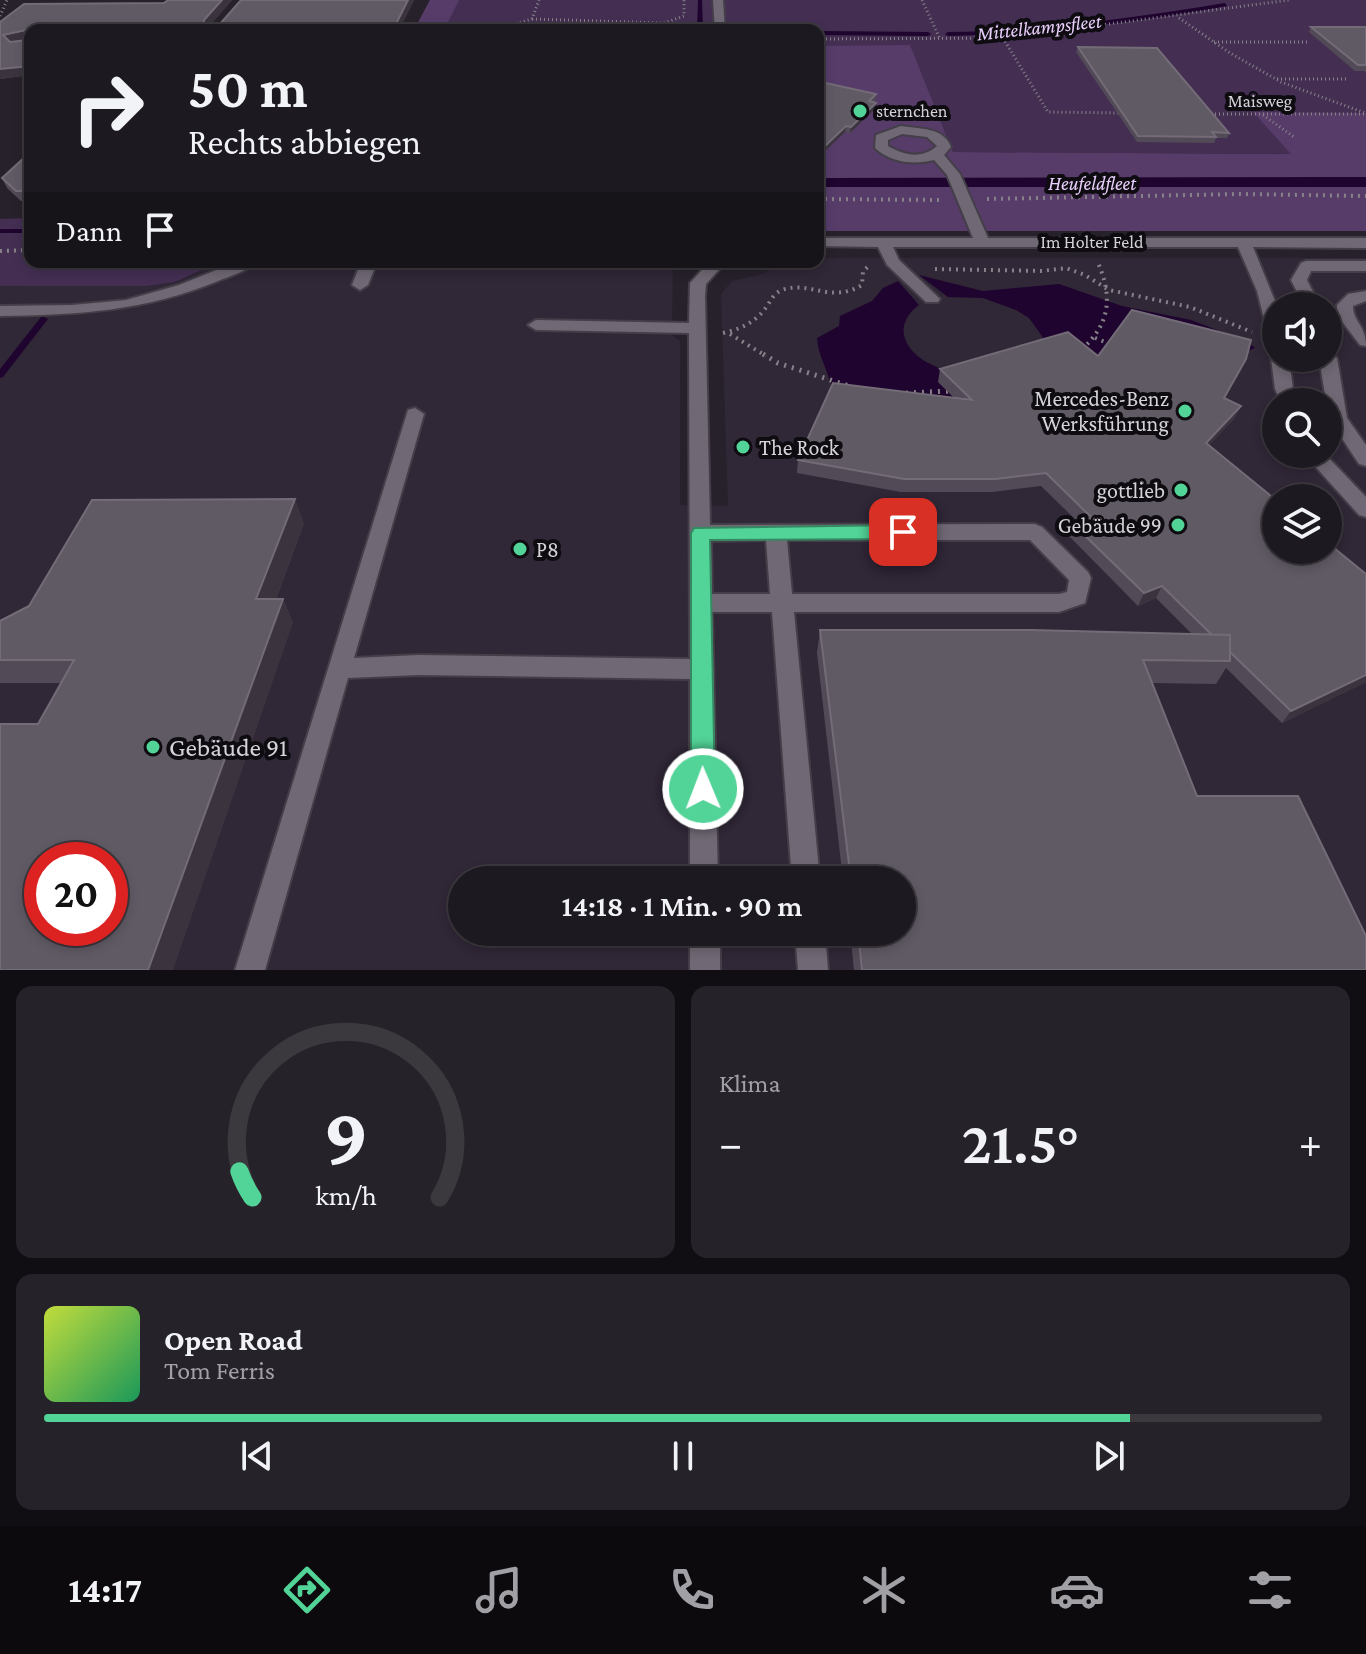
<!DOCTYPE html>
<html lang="de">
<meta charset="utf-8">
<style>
body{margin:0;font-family:"Crimson Pro",serif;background:#252229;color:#f1f3f6;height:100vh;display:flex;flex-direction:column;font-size:30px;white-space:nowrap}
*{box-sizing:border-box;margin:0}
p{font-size:26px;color:#a0a0a5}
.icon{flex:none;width:44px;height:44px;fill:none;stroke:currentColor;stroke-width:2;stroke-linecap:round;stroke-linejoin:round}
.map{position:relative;height:970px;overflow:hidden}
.drawer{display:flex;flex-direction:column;gap:16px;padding:16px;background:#100e12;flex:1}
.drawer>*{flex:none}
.guide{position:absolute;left:24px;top:24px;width:800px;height:244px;border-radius:16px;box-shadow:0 4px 12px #0003,0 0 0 2px #3b383e;background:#1d1920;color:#f1f3f6;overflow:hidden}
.buttons{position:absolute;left:1262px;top:292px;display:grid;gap:16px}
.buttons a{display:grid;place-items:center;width:80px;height:80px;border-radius:50%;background:#1d1920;box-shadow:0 4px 12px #0003,0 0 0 2px #3b383e;font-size:40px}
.speed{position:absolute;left:24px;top:842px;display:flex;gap:16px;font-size:40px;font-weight:700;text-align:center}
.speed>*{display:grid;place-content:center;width:104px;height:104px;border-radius:50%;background:#1d1920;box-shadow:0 4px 12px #0003,0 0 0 2px #3b383e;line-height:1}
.speed .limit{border:12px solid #d22;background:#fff;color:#111}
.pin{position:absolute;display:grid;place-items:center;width:68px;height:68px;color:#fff;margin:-34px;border-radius:16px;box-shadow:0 4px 12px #0006}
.me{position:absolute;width:88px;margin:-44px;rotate:359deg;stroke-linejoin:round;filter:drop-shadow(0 0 6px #0008)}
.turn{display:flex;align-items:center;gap:28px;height:168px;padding:0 32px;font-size:36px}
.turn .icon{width:104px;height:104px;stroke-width:2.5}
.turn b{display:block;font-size:56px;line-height:68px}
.then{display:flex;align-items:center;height:76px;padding:0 32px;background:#0003;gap:16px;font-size:30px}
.big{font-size:60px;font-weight:600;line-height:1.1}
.drawer .tile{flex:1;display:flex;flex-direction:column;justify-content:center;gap:12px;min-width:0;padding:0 28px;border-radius:16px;background:#252229}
.drawer .dial{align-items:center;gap:0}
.dial svg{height:208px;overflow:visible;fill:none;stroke:#3b383e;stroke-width:7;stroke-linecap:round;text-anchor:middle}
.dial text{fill:#f1f3f6;stroke:none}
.song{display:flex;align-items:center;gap:24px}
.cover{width:96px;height:96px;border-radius:12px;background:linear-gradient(135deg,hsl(70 70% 55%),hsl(150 70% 35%))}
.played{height:8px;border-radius:4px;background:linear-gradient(90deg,#52d397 85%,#3b383e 85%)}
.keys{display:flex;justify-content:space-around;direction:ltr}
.heat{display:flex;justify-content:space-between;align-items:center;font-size:44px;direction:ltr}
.drawer .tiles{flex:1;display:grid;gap:16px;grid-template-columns:1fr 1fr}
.tile:last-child{grid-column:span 2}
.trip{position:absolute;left:448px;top:866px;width:468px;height:80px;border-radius:40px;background:#1d1920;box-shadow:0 4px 12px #0003,0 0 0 2px #3b383e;font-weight:600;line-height:80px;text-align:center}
.tabs{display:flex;height:128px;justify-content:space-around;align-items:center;background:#0c0a0d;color:#a0a0a5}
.tabs .icon{width:56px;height:56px}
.tabs .active{color:#52d397}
.tabs b{font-size:36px;color:#f1f3f6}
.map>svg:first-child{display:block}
.built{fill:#302737;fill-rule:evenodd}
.green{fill:#442f53}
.forest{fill:#573c6a}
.water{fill:#1e042e}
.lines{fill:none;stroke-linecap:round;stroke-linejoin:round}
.stream{fill:#1e042e;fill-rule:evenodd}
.minor-casing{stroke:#433e47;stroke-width:4}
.path-far2{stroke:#87828a;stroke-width:3;stroke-dasharray:1 3;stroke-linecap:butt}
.path-far1{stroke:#87828a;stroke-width:4;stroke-dasharray:2 5;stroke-linecap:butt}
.path{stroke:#87828a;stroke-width:5;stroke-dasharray:2 6;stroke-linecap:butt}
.minor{fill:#706975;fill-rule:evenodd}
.wall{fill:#524b57}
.shaded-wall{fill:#3b343f}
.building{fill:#605a65;stroke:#736c77;stroke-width:2;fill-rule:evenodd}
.route{fill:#52d397;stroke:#358962;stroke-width:2}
.poi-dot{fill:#52d397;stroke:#0e0c10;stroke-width:3}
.labels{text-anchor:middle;stroke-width:8;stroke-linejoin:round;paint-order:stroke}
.far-street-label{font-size:18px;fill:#d6d2d9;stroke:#0e0c10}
.far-poi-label{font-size:18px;fill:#d6d2d9;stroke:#0e0c10;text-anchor:start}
.far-water-label{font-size:20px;font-style:italic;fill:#e9cffd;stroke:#0e0c10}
.poi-label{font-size:22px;fill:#d6d2d9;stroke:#0e0c10;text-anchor:end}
.near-poi-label{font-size:26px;fill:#d6d2d9;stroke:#0e0c10;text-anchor:start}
</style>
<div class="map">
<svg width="1366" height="970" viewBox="0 0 1366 970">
<rect width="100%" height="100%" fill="#27212b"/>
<path class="built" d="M818,258H1366V970H0V286H148L175,282L219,262H673L672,335L680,341V505L728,506L721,294L732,281L763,274L783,262H818ZM1276,306H1328V358H1276ZM1276,402H1328V454H1276ZM1276,498H1328V550H1276ZM42,860H110V928H42ZM462,880H902V932H462Z"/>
<g class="green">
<polygon points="430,0 1366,0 1366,177 1292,154 953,152 910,46 818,46 818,30 414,30"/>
<polygon points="30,218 30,262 219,262 175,282 148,286 0,286 0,219"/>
</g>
<g class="forest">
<polygon points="430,0 459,0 444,30 414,30"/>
<polygon points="910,45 953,152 1291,154 1253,112 1366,113 1366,177 818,178 818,46"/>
<rect x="818" y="187" width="548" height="44"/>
</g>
<g class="water">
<polygon points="1366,177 1366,187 818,187 818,178"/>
<polygon points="919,275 983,291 1059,284 1122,306 1191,320 1248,342 1255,348 1245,352 1091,367 1044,339 1029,318 1016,310 983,298 948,297"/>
<path d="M898,281L919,305C896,322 900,344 923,360C928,364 935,365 940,369C949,377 956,396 963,407L832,388C828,370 818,356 817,338L839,326L840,316L872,301L883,288Z"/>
</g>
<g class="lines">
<g class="stream">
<polygon points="698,0 702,0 703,30 697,30"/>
<path d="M1225,3L1227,6C1135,23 1041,34 948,36L945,34L948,32C1041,31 1133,18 1225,3Z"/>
<polygon points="818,31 928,32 931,34 928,36 818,35"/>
<rect x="0" y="229" width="30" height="4"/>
<polygon points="41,317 44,317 48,319 3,377 0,378 0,369"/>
</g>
<g class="minor-casing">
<g id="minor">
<polygon points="713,0 723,0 725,30 715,30"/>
<path d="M901,126C919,129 944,127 951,147L944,155L960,174L988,238H1366V248L1253,247L1277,306L1276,339L1268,334L1257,291L1238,247H893L899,260L940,299L938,302H926L887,265L878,247L818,246V238H973L947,175L934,160C914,165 891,163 875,148L876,135ZM902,134L927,137L937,146C922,159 905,156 888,146V140Z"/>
<polygon points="1306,261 1366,261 1366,271 1311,271 1307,280 1320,306 1304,306 1291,280 1301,263"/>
<path d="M236,262H257C247,271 231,276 218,281C146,311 77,315 0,316V306L72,305L126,300L179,285Z"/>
<polygon points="361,262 377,262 368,285 360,290 352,285"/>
<path d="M709,262H726L706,284L705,296L710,525L1035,524L1042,527L1088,572L1091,578L1085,603L1059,612H794L820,880H792L772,612H712L718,880H690V679L418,675L348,678L265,970H235L408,410L415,408L424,414L354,658L418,655L690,659L689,333L536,330L528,325L536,320L689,323L690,283ZM766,540L770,594H712L711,541ZM787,540H1030L1069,580L1067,592L1059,594H792Z"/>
<path d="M1366,291V301L1353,306C1353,322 1366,325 1366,346L1360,345L1337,315V305L1348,294Z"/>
<polygon points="1328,353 1337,358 1347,418 1366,445 1366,466 1359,464 1329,419 1319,358 1328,358"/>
<polygon points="1274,354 1276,358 1289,358 1293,389 1299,402 1281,402 1275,389 1271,358"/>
<polygon points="1304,454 1325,454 1366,497 1366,517 1359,515"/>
<rect x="690" y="932" width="30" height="38"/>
<polygon points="795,932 825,932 828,970 798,970"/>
</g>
</g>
<g class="path-far2">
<polyline points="922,0 940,39"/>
<polyline points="0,16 7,0"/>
<polyline points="1179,18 1230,53 1281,82 1365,113"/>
<polyline points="532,19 664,23 684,16 684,0"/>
<polyline points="493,30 532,19 539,0"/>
<polyline points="1003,38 1048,112 1121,113"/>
<polyline points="818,39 1003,38 1289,0"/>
<polyline points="1214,42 1309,42"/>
<polyline points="1277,79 1348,79"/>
<polyline points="1207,114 1366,114"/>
<polyline points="1263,115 1294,137"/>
</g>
<g class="path-far1">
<polyline points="818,199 941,200"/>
<polyline points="987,199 1240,194 1366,196"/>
<polyline points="0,251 30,250"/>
<polyline points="935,269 1042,271 1066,268 1085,275 1109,290 1190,307 1252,332"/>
<path d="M723,333C742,329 758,321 769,303C772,298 775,293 782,290C809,280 831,304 862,285L863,271L870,265"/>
<polyline points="730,334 766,356"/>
<polyline points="1095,338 1113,345"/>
<path d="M1082,349C1110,324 1113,297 1098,263"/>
</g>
<g class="path">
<polyline points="763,354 778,363 849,386"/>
<polyline points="906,393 952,391"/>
</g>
<use href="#minor" class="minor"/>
</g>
<g class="wall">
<polygon points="168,0 232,0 211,24 220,24 241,0 472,0 414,0 399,30 30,30 30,75 0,79 0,22 24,4 164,3"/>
<polygon points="1311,27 1366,27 1366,72 1364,71 1355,71 1309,32"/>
<polygon points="1078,47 1229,133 1227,138 1216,138 1214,143 1137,142 1076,52"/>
<polygon points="818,84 876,94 876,100 873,102 876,103 876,108 850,133 845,132 824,152 818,151"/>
<polygon points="30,156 30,201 21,201 7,188 2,178"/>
<polygon points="1098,356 1246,359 1224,399 1235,418 1209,445 1366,574 1366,682 1282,723 1226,668 1216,684 1152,683 1197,796 1366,970 854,970 850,932 902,932 902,880 843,880 817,653 820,630 1192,634 1156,598 1138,606 1070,537 1074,525 1079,523 1041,486 992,492 901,492 797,473 798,460 954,398 938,382 940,369"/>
<polygon points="304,523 276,599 283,599 293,623 38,724 61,683 0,683 0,621"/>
</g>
<g class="shaded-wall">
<polygon points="222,0 232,0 206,30 204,20"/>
<polygon points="408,0 414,0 399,30 393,30"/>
<polygon points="26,30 29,38 6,43 3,35"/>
<polygon points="30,66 30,75 0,79 0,69"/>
<polygon points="876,103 876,108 850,133 851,127"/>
<polygon points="846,126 845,132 824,152 824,147"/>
<polygon points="1241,406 1235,418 1200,455 1206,443"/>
<polygon points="295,499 304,523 267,623 256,599"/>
<polygon points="1162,586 1156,598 1138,606 1144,593"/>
<polygon points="283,599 293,623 173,970 148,970"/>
<polygon points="1366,675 1366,682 1282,723 1291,711"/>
</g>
<g class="building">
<path d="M168,0H222L204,20V24H220L241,0H408L393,30H266L267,29L30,30V66L0,69V22L24,4L164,3ZM26,30L29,33L28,40L10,42L3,35Z"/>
<polygon points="1311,27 1366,27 1366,65 1358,65"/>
<polygon points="1078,47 1157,48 1229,133 1212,132 1216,137 1138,136"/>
<polygon points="821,82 876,94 869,101 876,103 851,127 846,126 824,147 818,145 818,84"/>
<polygon points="30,156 30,191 16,191 2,178 25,157"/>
<polygon points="1132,310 1251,340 1246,359 1224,398 1241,406 1206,443 1276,500 1276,550 1328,550 1328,543 1366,574 1366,675 1291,711 1230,652 1230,635 1212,635 1162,586 1144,593 1074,525 1092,518 1046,473 996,479 904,479 798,460 833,383 972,400 940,369 1068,332 1098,356"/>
<path d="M295,499L256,599H283L148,970H0V724H38L74,660H0V621L29,606L92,500ZM42,860H110V928H42Z"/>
<polygon points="820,630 1031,630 1230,635 1230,661 1143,660 1197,796 1298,796 1366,936 1366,970 862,970 858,932 902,932 902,880 851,880"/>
</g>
<polygon class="route" points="903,525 913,532 903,539 710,540 715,789 712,797 703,800 695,797 691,789 691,533 694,528"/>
<g class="poi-dot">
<circle cx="860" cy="111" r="8"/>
<circle cx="1185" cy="411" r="8"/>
<circle cx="743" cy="447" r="8"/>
<circle cx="1181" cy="490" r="8"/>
<circle cx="1178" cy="525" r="8"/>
<circle cx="520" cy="549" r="8"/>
<circle cx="153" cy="747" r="8"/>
</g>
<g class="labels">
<g class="far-street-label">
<text x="1260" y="107">Maisweg</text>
<text x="1092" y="248">Im Holter Feld</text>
</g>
<g class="far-poi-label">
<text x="876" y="117">sternchen</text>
</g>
<g class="far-water-label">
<text transform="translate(1039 27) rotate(-6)" y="7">Mittelkampsfleet</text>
<text x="1092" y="190">Heufeldfleet</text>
</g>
<g class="poi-label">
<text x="1169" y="406">Mercedes-Benz<tspan x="1169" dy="25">Werksführung</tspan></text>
<text x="759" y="455" text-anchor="start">The Rock</text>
<text x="1165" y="498">gottlieb</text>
<text x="1162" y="533">Gebäude 99</text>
<text x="536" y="557" text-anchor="start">P8</text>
</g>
<g class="near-poi-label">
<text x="169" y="756">Gebäude 91</text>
</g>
</g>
</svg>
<div class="buttons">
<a><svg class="icon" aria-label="sound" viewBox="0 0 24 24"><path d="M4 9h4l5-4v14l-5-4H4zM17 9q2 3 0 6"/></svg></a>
<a><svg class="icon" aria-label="search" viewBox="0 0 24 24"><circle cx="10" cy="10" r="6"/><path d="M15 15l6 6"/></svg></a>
<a><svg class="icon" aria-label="layers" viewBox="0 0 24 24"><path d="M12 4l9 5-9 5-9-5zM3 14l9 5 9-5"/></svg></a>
</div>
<div class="speed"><div class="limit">20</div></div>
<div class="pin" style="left:903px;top:532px;background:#d93025"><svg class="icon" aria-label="arrive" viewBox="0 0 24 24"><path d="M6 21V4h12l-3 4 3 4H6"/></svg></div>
<svg class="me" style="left:703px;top:789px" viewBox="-20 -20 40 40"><circle r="17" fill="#52d397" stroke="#fff" stroke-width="3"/><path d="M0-11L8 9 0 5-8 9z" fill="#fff"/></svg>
<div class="trip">14:18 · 1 Min. · 90 m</div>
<div class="guide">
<div class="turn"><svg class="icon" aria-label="right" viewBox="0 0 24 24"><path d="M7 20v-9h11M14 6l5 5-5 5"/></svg><div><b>50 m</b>Rechts abbiegen</div></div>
<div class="then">Dann<svg class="icon" aria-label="arrive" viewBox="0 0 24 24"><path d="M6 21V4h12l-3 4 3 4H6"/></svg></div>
</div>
</div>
<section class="drawer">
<div class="tiles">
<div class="tile dial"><svg viewBox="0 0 100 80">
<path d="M14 69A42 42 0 1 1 86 69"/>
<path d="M14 69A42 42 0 0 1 9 59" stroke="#52d397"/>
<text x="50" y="56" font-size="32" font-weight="700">9</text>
<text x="50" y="72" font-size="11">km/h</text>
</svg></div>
<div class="tile"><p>Klima</p>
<div class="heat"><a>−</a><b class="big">21.5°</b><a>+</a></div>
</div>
<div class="tile">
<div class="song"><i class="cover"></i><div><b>Open Road</b><p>Tom Ferris</p></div></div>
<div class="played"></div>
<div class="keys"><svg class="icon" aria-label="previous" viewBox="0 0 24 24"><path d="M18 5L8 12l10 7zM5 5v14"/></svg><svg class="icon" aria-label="pause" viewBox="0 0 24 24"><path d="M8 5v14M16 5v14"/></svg><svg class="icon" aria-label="next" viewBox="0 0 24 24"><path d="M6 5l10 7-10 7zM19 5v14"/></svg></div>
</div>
</div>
</section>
<nav class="tabs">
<b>14:17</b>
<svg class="icon active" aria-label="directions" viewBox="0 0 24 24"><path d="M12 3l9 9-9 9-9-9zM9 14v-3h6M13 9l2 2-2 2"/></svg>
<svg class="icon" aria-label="music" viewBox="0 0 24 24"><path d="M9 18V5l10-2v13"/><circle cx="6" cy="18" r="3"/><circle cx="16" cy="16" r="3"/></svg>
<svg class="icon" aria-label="phone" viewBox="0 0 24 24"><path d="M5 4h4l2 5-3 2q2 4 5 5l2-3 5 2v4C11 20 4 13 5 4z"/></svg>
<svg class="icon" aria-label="climate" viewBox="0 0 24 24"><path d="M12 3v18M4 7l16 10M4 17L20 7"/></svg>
<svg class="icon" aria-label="car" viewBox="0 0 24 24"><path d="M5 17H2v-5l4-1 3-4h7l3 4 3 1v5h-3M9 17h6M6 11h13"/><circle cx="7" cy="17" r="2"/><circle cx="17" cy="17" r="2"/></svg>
<svg class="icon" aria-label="filters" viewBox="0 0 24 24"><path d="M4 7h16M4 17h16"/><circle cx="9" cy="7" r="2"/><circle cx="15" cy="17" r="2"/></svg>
</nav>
